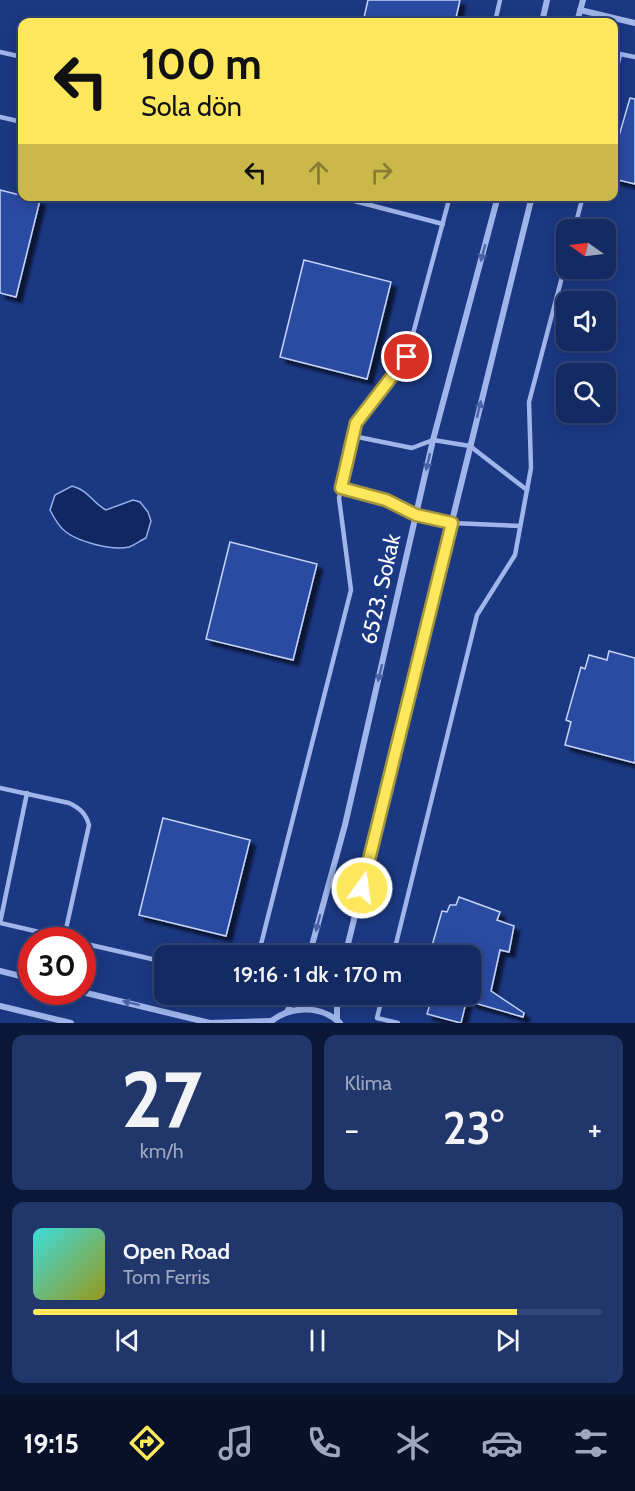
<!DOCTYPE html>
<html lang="tr">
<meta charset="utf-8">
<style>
body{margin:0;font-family:Cabin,sans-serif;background:#21366b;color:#f1f3f6;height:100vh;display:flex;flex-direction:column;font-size:22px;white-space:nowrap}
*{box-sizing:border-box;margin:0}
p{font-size:20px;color:#9da7be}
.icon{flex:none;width:33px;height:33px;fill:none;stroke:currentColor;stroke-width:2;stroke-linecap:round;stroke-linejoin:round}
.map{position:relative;height:1023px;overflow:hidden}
.panel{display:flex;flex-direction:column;gap:12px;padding:12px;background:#0b1736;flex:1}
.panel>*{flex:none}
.hud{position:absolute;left:18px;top:18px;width:600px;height:183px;border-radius:12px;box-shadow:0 3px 15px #0003,0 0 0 2px #334677;background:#fde75c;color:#111;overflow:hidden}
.needle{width:39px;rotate:284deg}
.buttons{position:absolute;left:556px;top:219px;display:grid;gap:12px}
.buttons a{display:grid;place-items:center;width:60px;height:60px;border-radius:12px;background:#142a62;box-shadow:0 3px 15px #0003,0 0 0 2px #334677;font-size:30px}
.speed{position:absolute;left:18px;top:927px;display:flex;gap:12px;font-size:30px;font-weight:700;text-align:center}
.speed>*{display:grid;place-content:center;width:78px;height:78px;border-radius:50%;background:#142a62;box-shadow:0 3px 15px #0003,0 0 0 2px #334677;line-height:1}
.speed .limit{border:9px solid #d22;background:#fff;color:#111}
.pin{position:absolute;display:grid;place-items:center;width:51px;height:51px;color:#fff;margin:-26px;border:3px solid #fff;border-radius:50%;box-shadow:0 2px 6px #0007}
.me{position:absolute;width:66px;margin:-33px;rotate:14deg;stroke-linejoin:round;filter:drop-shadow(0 0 4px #0008)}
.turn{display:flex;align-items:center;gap:21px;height:126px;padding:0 24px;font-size:27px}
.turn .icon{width:78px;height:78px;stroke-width:2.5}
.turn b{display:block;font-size:42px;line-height:51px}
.lanes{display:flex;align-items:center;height:57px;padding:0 24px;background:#0003;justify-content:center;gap:30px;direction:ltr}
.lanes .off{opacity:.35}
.big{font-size:45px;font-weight:600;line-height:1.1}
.panel .widget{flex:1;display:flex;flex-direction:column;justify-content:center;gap:9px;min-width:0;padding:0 21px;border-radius:12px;background:#21366b}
.panel .dial{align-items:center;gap:0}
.dial b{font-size:78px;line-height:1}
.song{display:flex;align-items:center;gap:18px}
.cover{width:72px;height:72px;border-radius:9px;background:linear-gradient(135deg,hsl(180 70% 55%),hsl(60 70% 35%))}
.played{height:6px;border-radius:3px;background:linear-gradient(90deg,#fde75c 85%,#334677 85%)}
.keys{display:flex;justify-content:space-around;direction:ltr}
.heat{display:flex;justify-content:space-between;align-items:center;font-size:33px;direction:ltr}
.panel .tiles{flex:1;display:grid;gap:12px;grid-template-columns:1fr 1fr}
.widget:last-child{grid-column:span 2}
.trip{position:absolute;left:154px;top:945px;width:327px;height:60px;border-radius:12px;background:#142a62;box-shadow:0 3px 15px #0003,0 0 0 2px #334677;font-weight:600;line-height:60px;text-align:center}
.tab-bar{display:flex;height:96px;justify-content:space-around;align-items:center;background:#081127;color:#9da7be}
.tab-bar .icon{width:42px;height:42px}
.tab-bar .active{color:#fde75c}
.tab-bar b{font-size:27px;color:#f1f3f6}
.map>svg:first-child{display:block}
.water{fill:#112761;stroke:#93afed;stroke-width:1.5}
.building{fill:#294ca2;stroke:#c5d4f8;stroke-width:1.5;filter:url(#shadow)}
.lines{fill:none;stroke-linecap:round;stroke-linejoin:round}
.service{stroke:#a0b6eb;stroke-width:4.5}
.minor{stroke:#a0b6eb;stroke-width:6}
.oneway{fill:#4a64a7}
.route-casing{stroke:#a4963c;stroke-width:15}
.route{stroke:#fde75c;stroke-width:10}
.labels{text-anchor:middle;stroke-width:6;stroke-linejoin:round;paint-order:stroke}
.street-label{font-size:22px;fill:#fff;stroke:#1b3883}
</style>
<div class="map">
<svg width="635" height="1023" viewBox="0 0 635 1023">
<defs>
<filter id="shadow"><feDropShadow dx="5.5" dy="5.5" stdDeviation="1.5" flood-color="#0009"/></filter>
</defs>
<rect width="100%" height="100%" fill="#1b3883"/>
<path class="water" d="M72,486C90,491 91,502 106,510L133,500L140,502L148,512L151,521L146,538C141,540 135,545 129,547C113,551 79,542 66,532C59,527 54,518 50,510L55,495Z"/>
<g class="building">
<polygon points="368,0 460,0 455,22 363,22"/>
<polygon points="630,98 635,99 635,184 614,179 614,153"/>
<polygon points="0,190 40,200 16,297 0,293"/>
<polygon points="304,260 391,282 367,379 280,357"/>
<polygon points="230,542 317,564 293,660 206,639"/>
<polygon points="609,651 635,658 635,763 565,745 571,722 566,720 581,667 585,669 589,655 607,660"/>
<polygon points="163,818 250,840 226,936 139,915"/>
<polygon points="459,897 500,912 497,920 514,926 509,952 500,950 491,991 524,1013 523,1017 471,1002 471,956 429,956 442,911 447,912 450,905 456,905"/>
<polygon points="433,994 468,994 461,1023 427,1014"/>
</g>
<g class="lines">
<g class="service">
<polyline points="495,22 500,0"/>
<polyline points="0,52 22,57"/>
<polyline points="614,81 620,54 635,57"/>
<polyline points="0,117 22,122"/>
<polyline points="335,196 443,224"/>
<polyline points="574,230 583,196"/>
<polyline points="353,436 412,448 433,440 470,446 527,490"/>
<polyline points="341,488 386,500 416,515 452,523 520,526"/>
<path d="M0,788L69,803C80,808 86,814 89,825L64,938"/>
<polyline points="27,793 0,923 74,940"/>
<polyline points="82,943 165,962"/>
<polyline points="258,956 351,590 339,498 356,423 407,356 450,196"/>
<polyline points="393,956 477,615 515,555 531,468 529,402 567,258"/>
<polyline points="383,994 377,1018 398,1023"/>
</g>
<g class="minor">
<polyline points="580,10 635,23"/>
<polyline points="542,22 547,0"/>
<polyline points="577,22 583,0"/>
<polyline points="309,956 345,825 433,440 498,196"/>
<polyline points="345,956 532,196"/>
<polyline points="0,971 32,979"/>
<polyline points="82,992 210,1023 271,1021"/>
<polyline points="0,1006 71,1023"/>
<polyline points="287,1012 296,994"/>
<polyline points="337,1020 337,994"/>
<path d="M269,1023C289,1006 320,1004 340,1023"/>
</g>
</g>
<defs><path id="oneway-solid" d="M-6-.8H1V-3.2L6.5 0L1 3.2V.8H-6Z" transform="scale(1.5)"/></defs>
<g class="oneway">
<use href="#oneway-solid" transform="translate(483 253) rotate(105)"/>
<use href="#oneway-solid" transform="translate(479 409) rotate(-76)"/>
<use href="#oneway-solid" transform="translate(428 462) rotate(103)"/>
<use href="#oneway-solid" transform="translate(380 673) rotate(103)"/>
<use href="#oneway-solid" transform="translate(318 923) rotate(105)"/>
<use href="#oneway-solid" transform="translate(131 1003) rotate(-166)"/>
</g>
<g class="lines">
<g class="route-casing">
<polyline id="route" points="362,888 452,523 416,515 386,500 341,488 356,423 407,357"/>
</g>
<use href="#route" class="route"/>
</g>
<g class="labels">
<g class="street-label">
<text transform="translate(380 589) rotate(-77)" y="8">6523. Sokak</text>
</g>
</g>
</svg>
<div class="buttons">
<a><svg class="needle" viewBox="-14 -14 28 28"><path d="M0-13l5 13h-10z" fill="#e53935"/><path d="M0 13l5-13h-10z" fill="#9da7be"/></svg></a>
<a><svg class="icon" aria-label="sound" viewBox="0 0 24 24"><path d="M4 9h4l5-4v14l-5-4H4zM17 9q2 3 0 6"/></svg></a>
<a><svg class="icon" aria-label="search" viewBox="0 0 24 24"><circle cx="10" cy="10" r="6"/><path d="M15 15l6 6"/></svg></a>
</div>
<div class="speed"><div class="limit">30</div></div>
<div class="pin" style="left:407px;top:357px;background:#d93025"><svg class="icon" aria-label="arrive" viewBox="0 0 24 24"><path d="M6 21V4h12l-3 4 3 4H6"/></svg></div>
<svg class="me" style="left:362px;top:888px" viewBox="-20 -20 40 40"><circle r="17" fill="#fde75c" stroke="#fff" stroke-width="3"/><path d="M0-11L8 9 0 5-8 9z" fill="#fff"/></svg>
<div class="trip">19:16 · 1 dk · 170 m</div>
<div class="hud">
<div class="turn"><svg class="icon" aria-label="left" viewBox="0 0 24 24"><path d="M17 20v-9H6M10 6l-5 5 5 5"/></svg><div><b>100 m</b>Sola dön</div></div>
<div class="lanes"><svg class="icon" aria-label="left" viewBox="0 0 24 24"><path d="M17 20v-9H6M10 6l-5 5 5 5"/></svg><svg class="icon off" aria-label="ahead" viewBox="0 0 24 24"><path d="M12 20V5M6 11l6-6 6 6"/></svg><svg class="icon off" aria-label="right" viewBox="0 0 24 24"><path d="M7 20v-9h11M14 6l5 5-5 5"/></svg></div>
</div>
</div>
<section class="panel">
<div class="tiles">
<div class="widget dial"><b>27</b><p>km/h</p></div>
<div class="widget"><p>Klima</p>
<div class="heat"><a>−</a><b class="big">23°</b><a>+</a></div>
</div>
<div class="widget">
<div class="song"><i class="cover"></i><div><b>Open Road</b><p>Tom Ferris</p></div></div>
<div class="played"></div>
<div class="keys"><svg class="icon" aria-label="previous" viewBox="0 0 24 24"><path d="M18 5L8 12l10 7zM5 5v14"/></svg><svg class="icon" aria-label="pause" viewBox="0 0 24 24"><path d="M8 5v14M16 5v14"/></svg><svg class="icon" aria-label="next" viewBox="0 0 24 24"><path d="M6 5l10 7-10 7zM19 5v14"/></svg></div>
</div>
</div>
</section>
<nav class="tab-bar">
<b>19:15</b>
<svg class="icon active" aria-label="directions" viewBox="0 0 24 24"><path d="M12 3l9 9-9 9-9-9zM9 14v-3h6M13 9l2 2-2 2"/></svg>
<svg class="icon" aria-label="music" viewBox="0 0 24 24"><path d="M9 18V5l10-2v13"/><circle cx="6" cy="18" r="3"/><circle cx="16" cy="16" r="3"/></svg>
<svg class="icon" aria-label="phone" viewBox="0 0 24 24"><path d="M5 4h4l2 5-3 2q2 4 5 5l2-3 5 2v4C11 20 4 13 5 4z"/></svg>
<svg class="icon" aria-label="climate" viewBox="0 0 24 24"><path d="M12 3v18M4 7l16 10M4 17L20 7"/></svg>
<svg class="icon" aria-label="car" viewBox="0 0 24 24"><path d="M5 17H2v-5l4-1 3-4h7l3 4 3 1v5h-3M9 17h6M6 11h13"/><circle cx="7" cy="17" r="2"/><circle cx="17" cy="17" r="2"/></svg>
<svg class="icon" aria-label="filters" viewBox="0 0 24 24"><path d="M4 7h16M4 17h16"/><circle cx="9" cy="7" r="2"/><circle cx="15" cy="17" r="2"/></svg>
</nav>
